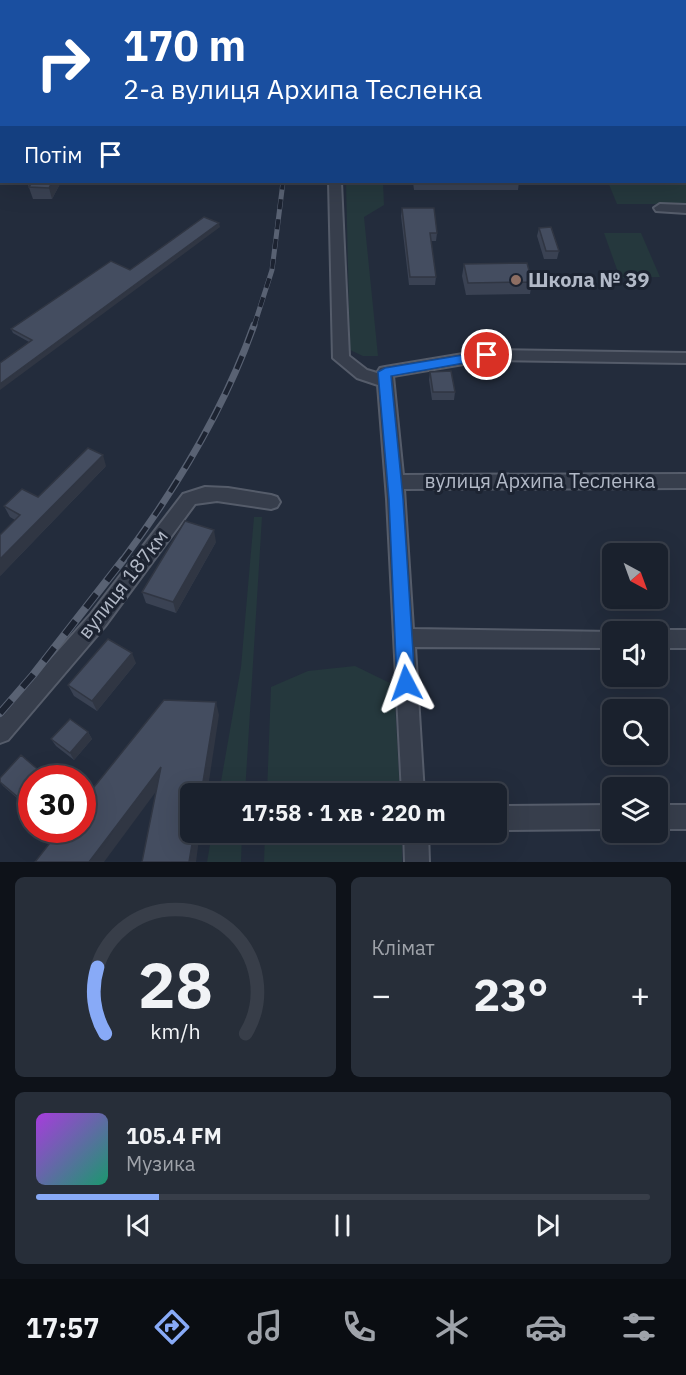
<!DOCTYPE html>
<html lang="uk">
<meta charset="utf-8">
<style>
body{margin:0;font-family:"IBM Plex Sans",sans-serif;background:#272e39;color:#f1f3f6;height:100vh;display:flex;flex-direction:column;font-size:22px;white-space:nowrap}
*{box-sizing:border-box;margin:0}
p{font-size:20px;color:#9fa3aa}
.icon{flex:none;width:33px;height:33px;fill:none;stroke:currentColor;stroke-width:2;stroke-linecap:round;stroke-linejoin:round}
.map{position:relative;height:862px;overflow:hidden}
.sheet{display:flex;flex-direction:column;gap:15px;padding:15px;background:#0e1219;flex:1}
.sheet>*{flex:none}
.hud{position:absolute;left:0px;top:0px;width:687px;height:183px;box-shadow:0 6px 24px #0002,0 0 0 2px #383e49;background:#1a4fa0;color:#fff;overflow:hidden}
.needle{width:39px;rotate:139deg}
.controls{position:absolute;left:602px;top:543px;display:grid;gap:12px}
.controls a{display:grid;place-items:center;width:66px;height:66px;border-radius:9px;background:#1a212d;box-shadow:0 6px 24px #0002,0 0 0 2px #383e49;font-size:30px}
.speed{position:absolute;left:18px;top:765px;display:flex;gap:12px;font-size:30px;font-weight:700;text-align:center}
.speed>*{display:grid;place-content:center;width:78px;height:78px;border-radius:50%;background:#1a212d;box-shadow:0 6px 24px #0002,0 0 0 2px #383e49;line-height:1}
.speed .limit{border:9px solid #d22;background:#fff;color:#111}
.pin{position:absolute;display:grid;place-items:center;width:51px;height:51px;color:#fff;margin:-26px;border:3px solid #fff;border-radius:50%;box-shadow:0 2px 6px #0007}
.me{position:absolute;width:66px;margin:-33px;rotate:356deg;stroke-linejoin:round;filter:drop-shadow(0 0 4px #0008)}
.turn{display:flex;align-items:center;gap:21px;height:126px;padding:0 24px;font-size:27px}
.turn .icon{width:78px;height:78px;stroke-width:2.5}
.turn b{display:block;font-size:42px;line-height:51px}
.then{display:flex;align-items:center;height:57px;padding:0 24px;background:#0003;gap:12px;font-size:22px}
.big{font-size:45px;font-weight:700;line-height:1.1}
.sheet .tile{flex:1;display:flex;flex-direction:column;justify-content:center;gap:9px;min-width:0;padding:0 21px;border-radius:9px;background:#272e39}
.sheet .dial{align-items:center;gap:0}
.dial svg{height:156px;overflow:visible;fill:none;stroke:#383e49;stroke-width:7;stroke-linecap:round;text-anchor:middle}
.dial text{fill:#f1f3f6;stroke:none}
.song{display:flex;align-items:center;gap:18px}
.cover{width:72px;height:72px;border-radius:9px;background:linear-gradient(135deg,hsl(280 70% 55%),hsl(160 70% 35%))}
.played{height:6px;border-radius:3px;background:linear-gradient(90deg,#88aaf7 20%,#383e49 20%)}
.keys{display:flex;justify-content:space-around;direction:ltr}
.heat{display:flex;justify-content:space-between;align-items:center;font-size:33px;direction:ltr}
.sheet .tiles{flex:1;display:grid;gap:15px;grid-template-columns:1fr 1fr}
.tile:last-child{grid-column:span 2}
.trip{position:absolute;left:180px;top:783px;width:327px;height:60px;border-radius:9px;background:#1a212d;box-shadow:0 6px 24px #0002,0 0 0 2px #383e49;font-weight:700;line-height:60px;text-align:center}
.tabs{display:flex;height:96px;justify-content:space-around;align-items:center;background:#0a0d12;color:#9fa3aa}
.tabs .icon{width:42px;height:42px}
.tabs .current{color:#88aaf7}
.tabs b{font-size:27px;color:#f1f3f6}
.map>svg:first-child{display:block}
.green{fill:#25383d}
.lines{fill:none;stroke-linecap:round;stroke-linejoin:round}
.minor-casing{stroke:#555c6a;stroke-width:4}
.primary-casing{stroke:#404755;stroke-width:2}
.minor{fill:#373e4c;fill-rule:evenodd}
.primary{fill:#555d6c;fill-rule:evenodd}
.rail-far2-casing{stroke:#596273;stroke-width:5}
.rail-far1-casing{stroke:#596273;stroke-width:7}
.rail-casing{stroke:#596273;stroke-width:8}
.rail-far2{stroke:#1c2331;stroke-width:4;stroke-dasharray:10;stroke-linecap:butt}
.rail-far1{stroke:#1c2331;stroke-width:4.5;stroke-dasharray:14;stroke-linecap:butt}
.rail{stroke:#1c2331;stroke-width:6;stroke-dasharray:17;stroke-linecap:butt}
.wall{fill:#3a4253}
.shaded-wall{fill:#303643}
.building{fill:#444d60;stroke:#303643;stroke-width:1.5}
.route{fill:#1a73e8;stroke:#114b97;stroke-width:1.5}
.education-dot{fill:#8d6e63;stroke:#1c2331;stroke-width:2}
.labels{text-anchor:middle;stroke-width:6;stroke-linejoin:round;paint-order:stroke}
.poi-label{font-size:20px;font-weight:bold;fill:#b2b9c7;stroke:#1c2331;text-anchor:start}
.street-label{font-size:20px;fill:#b2b9c7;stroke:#1c2331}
</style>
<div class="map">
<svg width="686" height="862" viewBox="0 0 686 862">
<rect width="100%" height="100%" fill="#232c3c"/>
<g class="green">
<polygon points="686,85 686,204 617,204 608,182 686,182"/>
<polygon points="346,182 383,182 384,205 364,217 378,356 363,356 350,350"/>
<polygon points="604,233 641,233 660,277 620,278"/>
<polygon points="254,517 262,517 245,793 219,793 241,667"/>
<polygon points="355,666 394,685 400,793 267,793 271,687 308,671"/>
<polygon points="212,833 242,833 241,862 207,862"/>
<polygon points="265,833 402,833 402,862 264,862"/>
</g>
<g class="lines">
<g class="minor-casing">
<g id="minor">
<polygon points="329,182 341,182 349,356 367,370 377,373 380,368 385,367 487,350 686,353 686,363 487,360 393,376 403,475 686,474 686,488 404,489 413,629 616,632 612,632 612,648 415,647 424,794 402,794 387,499 378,385 357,378 333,358"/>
<polygon points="660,204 686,205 686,213 656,211 654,208"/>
<polygon points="205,487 228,488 271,495 277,497 280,502 277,507 271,509 217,501 195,504 105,626 8,740 0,743 0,716 91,614 183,494"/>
<polygon points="657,630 686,630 686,648 657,648 657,632 653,632"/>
<polygon points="612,805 612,829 496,830 496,806"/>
<rect x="657" y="805" width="29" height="24"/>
<polygon points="404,832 428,832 429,862 405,862"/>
</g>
</g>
<g class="primary-casing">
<g id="primary">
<polygon points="61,0 75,0 60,2"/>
<polygon points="0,109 2,109 0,122"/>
</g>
</g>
<use href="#minor" class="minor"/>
<use href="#primary" class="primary"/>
<g class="rail-far2-casing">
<polyline id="rail-far2" points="254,326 272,270 283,182"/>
</g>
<g class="rail-far1-casing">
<path id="rail-far1" d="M122,561C176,489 224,410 254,325"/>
</g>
<g class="rail-casing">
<polyline id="rail" points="0,713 33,675 123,560"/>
</g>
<use href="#rail-far2" class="rail-far2"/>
<use href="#rail-far1" class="rail-far1"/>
<use href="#rail" class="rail"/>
</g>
<g class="wall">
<polygon points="108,0 167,0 167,2 107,2"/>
<polygon points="27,182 61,182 52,199 33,199"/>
<polygon points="413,182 519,182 518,190 414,190"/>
<polygon points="402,208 437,233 436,241 431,241 436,277 435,285 409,285 401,216"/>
<polygon points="220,227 29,342 13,333 11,329 130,270"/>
<polygon points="539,228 559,251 557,259 544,259 537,236"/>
<polygon points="464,264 532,282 530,294 466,295 462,276"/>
<polygon points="430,372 455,392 454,400 432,400 429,380"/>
<polygon points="106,466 0,576 15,520 10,517 4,506 38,497"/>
<polygon points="216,542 176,613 146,603 142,592"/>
<polygon points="136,663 97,711 74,696 68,685"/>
<polygon points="88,732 92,739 74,760 56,746 51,739"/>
<polygon points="0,778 32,778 32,796 24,804 3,786 0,782"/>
</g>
<g class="shaded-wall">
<polygon points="52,182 61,182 52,199 49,188"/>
<polygon points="219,223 220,227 0,390 0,384"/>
<polygon points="103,455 106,466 0,576 0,559"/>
<polygon points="214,530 216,542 176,613 173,602"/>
<polygon points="132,653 136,663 97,711 92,701"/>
<polygon points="216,702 219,715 207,794 201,794"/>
<polygon points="88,732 92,739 74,760 70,753"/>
<polygon points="161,767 166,778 104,862 89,862"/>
<polygon points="42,773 46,778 37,778"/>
<polygon points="32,785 32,796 24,804 19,798"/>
<polygon points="194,832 200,832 196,862 189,862"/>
</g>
<g class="building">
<polygon points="0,0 10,0 9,2 2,2 2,13 0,15"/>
<polygon points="108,0 135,0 134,2 107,2"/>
<polygon points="32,182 52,182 49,188 29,187"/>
<polygon points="402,208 434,208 437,233 430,233 436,277 410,277"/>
<polygon points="204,217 219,223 0,384 0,363 32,340 11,329 111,261 130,270"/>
<polygon points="551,227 559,251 546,251 539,228"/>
<polygon points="527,263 532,282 468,283 464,264"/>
<polygon points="451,371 455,392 433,392 430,372"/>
<polygon points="88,448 103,455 0,559 0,535 20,515 4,506 22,489 38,497"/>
<polygon points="185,521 214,530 173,602 142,592"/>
<polygon points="108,639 132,653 92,701 68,685"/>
<polygon points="164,700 216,702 201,794 190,794 190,832 194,832 189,862 142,862 161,767 89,862 35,862 60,830 82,830 82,802"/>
<polygon points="70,719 88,732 70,753 51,739"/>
<polygon points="21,755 42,773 37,778 32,778 32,785 19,798 0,782 0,778"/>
</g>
<polygon class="route" points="487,351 492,352 494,355 492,358 391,376 403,499 415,683 412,689 406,691 400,689 397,683 389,499 378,372 385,368"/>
<circle class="education-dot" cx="516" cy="280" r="6"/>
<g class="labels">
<g class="poi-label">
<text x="528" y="287">Школа № 39</text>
</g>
<g class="street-label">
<text x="540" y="488">вулиця Архипа Тесленка</text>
<text transform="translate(123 584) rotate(-52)" y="7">вулиця 187км</text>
</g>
</g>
</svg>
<div class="controls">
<a><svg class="needle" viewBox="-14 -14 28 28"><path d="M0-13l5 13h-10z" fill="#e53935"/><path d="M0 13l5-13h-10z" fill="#9fa3aa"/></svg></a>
<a><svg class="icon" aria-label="sound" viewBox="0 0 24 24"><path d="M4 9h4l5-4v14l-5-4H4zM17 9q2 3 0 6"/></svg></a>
<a><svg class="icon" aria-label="search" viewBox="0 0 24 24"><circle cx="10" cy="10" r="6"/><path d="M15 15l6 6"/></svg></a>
<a><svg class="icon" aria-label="layers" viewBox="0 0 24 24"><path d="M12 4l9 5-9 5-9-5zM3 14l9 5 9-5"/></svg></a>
</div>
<div class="speed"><div class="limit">30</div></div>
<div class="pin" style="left:487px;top:355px;background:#d93025"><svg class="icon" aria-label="arrive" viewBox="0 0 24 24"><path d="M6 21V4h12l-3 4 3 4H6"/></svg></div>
<svg class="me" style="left:406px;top:683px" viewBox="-20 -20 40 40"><path d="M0-17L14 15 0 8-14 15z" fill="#1a73e8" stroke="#fff" stroke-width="4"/></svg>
<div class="trip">17:58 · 1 хв · 220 m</div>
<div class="hud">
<div class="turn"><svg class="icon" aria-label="right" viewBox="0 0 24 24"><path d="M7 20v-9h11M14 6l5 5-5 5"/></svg><div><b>170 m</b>2-а вулиця Архипа Тесленка</div></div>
<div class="then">Потім<svg class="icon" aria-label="arrive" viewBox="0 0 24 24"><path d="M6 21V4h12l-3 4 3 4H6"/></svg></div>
</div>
</div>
<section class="sheet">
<div class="tiles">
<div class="tile dial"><svg viewBox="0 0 100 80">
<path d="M14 69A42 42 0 1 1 86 69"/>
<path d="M14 69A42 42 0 0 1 10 35" stroke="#88aaf7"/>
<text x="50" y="56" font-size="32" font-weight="700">28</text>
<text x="50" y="72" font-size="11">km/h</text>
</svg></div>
<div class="tile"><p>Клімат</p>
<div class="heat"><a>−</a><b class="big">23°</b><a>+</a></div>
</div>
<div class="tile">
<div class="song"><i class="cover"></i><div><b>105.4 FM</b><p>Музика</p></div></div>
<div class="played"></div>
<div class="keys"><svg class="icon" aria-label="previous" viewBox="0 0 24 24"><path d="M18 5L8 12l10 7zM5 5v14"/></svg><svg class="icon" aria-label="pause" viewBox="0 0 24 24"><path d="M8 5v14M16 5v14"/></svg><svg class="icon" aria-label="next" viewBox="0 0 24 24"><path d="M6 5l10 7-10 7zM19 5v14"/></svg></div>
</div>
</div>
</section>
<nav class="tabs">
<b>17:57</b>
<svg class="icon current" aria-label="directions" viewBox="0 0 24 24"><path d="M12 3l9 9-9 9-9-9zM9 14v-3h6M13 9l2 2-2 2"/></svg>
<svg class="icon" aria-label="music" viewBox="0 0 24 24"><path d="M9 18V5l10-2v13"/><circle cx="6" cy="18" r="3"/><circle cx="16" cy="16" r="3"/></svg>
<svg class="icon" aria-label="phone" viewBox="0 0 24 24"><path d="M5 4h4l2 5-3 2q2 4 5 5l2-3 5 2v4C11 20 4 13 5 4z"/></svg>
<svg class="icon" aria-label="climate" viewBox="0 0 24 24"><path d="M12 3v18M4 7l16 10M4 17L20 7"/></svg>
<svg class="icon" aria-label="car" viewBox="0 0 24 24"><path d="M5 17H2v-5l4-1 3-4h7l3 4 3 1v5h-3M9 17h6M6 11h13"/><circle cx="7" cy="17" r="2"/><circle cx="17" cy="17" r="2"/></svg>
<svg class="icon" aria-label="filters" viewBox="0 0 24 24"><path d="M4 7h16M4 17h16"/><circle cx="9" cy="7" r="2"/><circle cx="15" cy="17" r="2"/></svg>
</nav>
